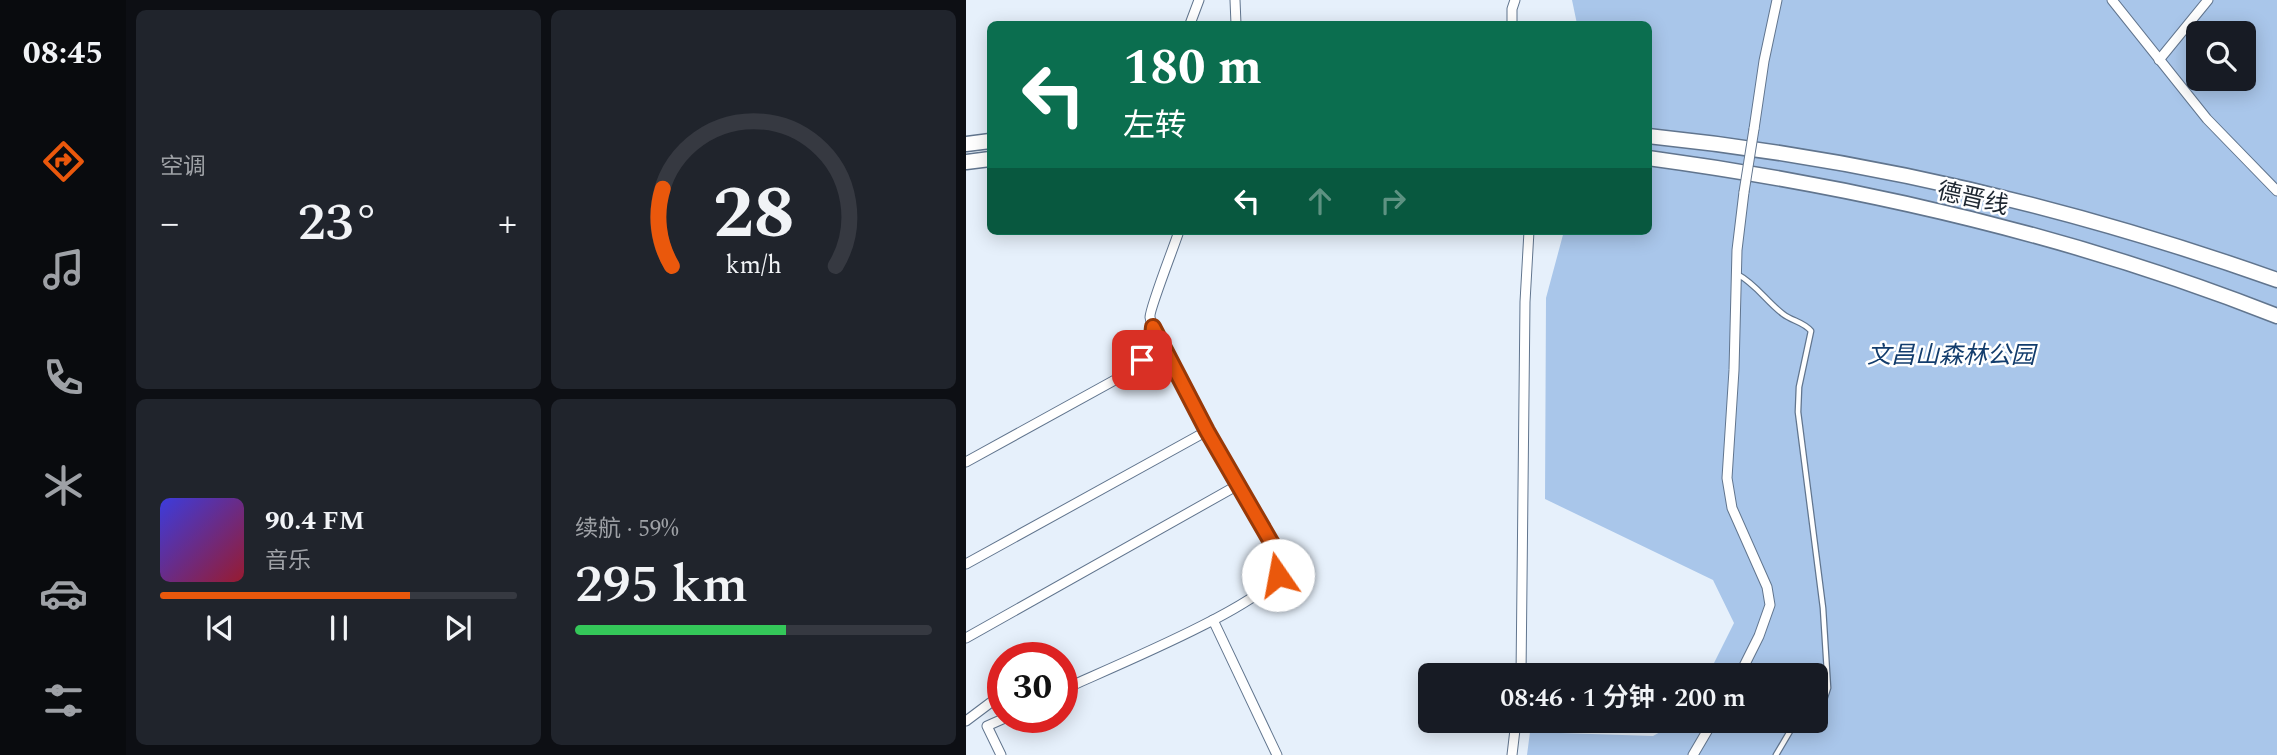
<!DOCTYPE html>
<html lang="zh">
<meta charset="utf-8">
<style>
body{margin:0;font-family:Spectral,"Noto Sans SC",serif;background:#20242c;color:#f1f3f6;height:100vh;display:flex;flex-direction:column;font-size:26px;white-space:nowrap}
*{box-sizing:border-box;margin:0}
p{font-size:23px;color:#9ea1a6}
.icon{flex:none;width:38px;height:38px;fill:none;stroke:currentColor;stroke-width:2;stroke-linecap:round;stroke-linejoin:round}
.map{position:relative;flex:1;overflow:hidden}
.drawer{display:flex;flex-direction:column;gap:10px;padding:10px;background:#0d0f14;width:840px}
.drawer>*{flex:none}
.top-card{position:absolute;left:21px;top:21px;width:665px;height:214px;border-radius:10px;box-shadow:0 4px 18px #0003;background:#0b6e4f;color:#fff;overflow:hidden}
.controls{position:absolute;left:1220px;top:21px;display:grid;gap:14px}
.controls a{display:grid;place-items:center;width:70px;height:70px;border-radius:10px;background:#171b24;box-shadow:0 4px 18px #0003;font-size:35px}
.speed{position:absolute;left:21px;top:642px;display:flex;gap:14px;font-size:35px;font-weight:700;text-align:center}
.speed>*{display:grid;place-content:center;width:91px;height:91px;border-radius:50%;background:#171b24;box-shadow:0 4px 18px #0003;line-height:1}
.speed .limit{border:10px solid #d22;background:#fff;color:#111}
.pin{position:absolute;display:grid;place-items:center;width:60px;height:60px;color:#fff;margin:-30px;border-radius:14px;box-shadow:0 4px 10px #0006}
.me{position:absolute;width:77px;margin:-38px;rotate:348deg;stroke-linejoin:round;filter:drop-shadow(0 0 5px #0008)}
.turn{display:flex;align-items:center;gap:24px;height:147px;padding:0 21px;font-size:32px}
.turn .icon{width:91px;height:91px;stroke-width:2.5}
.turn b{display:block;font-size:49px;line-height:60px}
.lanes{display:flex;align-items:center;height:66px;padding:0 21px;background:#0003;justify-content:center;gap:35px;direction:ltr}
.lanes .off{opacity:.35}
.big{font-size:52px;font-weight:600;line-height:1.1}
.drawer .card{flex:1;display:flex;flex-direction:column;justify-content:center;gap:10px;min-width:0;padding:0 24px;border-radius:10px;background:#20242c}
.drawer .dial{align-items:center;gap:0}
.dial svg{height:182px;overflow:visible;fill:none;stroke:#363941;stroke-width:7;stroke-linecap:round;text-anchor:middle}
.dial text{fill:#f1f3f6;stroke:none}
.song{display:flex;align-items:center;gap:21px}
.cover{width:84px;height:84px;border-radius:10px;background:linear-gradient(135deg,hsl(240 70% 55%),hsl(350 70% 35%))}
.played{height:7px;border-radius:4px;background:linear-gradient(90deg,#ea580c 70%,#363941 70%)}
.keys{display:flex;justify-content:space-around;direction:ltr}
.heat{display:flex;justify-content:space-between;align-items:center;font-size:38px;direction:ltr}
.charge{height:10px;border-radius:5px;background:linear-gradient(90deg,#34c759 59%,#363941 0)}
.drawer .tiles{flex:1;display:grid;gap:10px;grid-template-columns:repeat(2,1fr)}
.trip{position:absolute;left:452px;top:663px;width:410px;height:70px;border-radius:10px;background:#171b24;box-shadow:0 4px 18px #0003;font-weight:600;line-height:70px;text-align:center}
main{display:flex;flex:1;min-height:0}
.tab-bar{display:flex;flex-direction:column;width:126px;justify-content:space-around;align-items:center;background:#090b0e;color:#9ea1a6}
.tab-bar .icon{width:49px;height:49px}
.tab-bar .active{color:#ea580c}
.tab-bar b{font-size:32px;color:#f1f3f6}
.map>svg:first-child{display:block}
.green{fill:#a9c6ea;fill-rule:evenodd}
.lines{fill:none;stroke-linecap:round;stroke-linejoin:round}
.service-casing{stroke:#61758e;stroke-width:7}
.minor-casing{stroke:#61758e;stroke-width:11}
.trunk-casing{stroke:#61758e;stroke-width:17}
.service{stroke:#fff;stroke-width:4.5}
.minor{stroke:#fff;stroke-width:9}
.trunk{stroke:#fff;stroke-width:14}
.minor-bridge-casing{stroke:#61758e;stroke-width:11;stroke-linecap:butt}
.minor-bridge{stroke:#fff;stroke-width:9}
.route-casing{stroke:#983908;stroke-width:18}
.route{stroke:#ea580c;stroke-width:12}
.labels{text-anchor:middle;stroke-width:5;stroke-linejoin:round;paint-order:stroke}
.street-label{font-size:24px;fill:#1e2731;stroke:#fff}
.park-label{font-size:24px;font-style:italic;fill:#133d6d;stroke:#fff}
</style>
<main>
<nav class="tab-bar">
<b>08:45</b>
<svg class="icon active" aria-label="directions" viewBox="0 0 24 24"><path d="M12 3l9 9-9 9-9-9zM9 14v-3h6M13 9l2 2-2 2"/></svg>
<svg class="icon" aria-label="music" viewBox="0 0 24 24"><path d="M9 18V5l10-2v13"/><circle cx="6" cy="18" r="3"/><circle cx="16" cy="16" r="3"/></svg>
<svg class="icon" aria-label="phone" viewBox="0 0 24 24"><path d="M5 4h4l2 5-3 2q2 4 5 5l2-3 5 2v4C11 20 4 13 5 4z"/></svg>
<svg class="icon" aria-label="climate" viewBox="0 0 24 24"><path d="M12 3v18M4 7l16 10M4 17L20 7"/></svg>
<svg class="icon" aria-label="car" viewBox="0 0 24 24"><path d="M5 17H2v-5l4-1 3-4h7l3 4 3 1v5h-3M9 17h6M6 11h13"/><circle cx="7" cy="17" r="2"/><circle cx="17" cy="17" r="2"/></svg>
<svg class="icon" aria-label="filters" viewBox="0 0 24 24"><path d="M4 7h16M4 17h16"/><circle cx="9" cy="7" r="2"/><circle cx="15" cy="17" r="2"/></svg>
</nav>
<section class="drawer">
<div class="tiles">
<div class="card"><p>空调</p>
<div class="heat"><a>−</a><b class="big">23°</b><a>+</a></div>
</div>
<div class="card dial"><svg viewBox="0 0 100 80">
<path d="M14 69A42 42 0 1 1 86 69"/>
<path d="M14 69A42 42 0 0 1 10 35" stroke="#ea580c"/>
<text x="50" y="56" font-size="32" font-weight="700">28</text>
<text x="50" y="72" font-size="11">km/h</text>
</svg></div>
<div class="card">
<div class="song"><i class="cover"></i><div><b>90.4 FM</b><p>音乐</p></div></div>
<div class="played"></div>
<div class="keys"><svg class="icon" aria-label="previous" viewBox="0 0 24 24"><path d="M18 5L8 12l10 7zM5 5v14"/></svg><svg class="icon" aria-label="pause" viewBox="0 0 24 24"><path d="M8 5v14M16 5v14"/></svg><svg class="icon" aria-label="next" viewBox="0 0 24 24"><path d="M6 5l10 7-10 7zM19 5v14"/></svg></div>
</div>
<div class="card"><p>续航 · 59%</p><b class="big">295 km</b><div class="charge"></div></div>
</div>
</section>
<div class="map">
<svg width="1311" height="755" viewBox="0 0 1311 755">
<rect width="100%" height="100%" fill="#e6f0fb"/>
<path class="green" d="M606,0H1311V755H561L564,732L687,736L714,721H849V676L742,675L768,623L747,580L579,499L580,298L598,231H682V24H611ZM1232,33H1278V79H1232Z"/>
<g class="lines">
<g class="service-casing">
<g id="service">
<path d="M771,274C790,284 800,301 817,314C826,321 838,322 845,331L833,387L832,412L857,608L862,688L858,700L849,706"/>
<polyline points="810,755 830,721"/>
</g>
</g>
<g class="minor-casing">
<g id="minor">
<polyline points="269,0 270,24"/>
<polyline points="1146,0 1241,119 1311,191"/>
<polyline points="224,24 233,0"/>
<polyline points="546,24 546,9 549,0"/>
<polyline points="1193,60 1242,0"/>
<polyline points="788,129 798,61 811,0"/>
<path d="M0,462L167,370C179,358 186,346 187,329"/>
<polyline points="0,564 241,431"/>
<polyline points="247,620 311,755"/>
<polyline points="0,638 272,485"/>
<polyline points="555,676 559,302 563,231"/>
<polyline points="773,676 793,636 804,605 801,587 766,508 761,478 768,370 771,250 778,192"/>
<path d="M96,690C137,671 294,607 313,574C317,567 315,561 312,554C277,495 244,436 212,376C203,358 187,337 184,317C183,310 209,244 213,231"/>
<polyline points="0,721 28,700 37,697"/>
<polyline points="35,755 21,726 39,718"/>
<polyline points="546,755 550,721"/>
<polyline points="727,755 747,721"/>
</g>
</g>
<g class="trunk-casing">
<g id="trunk">
<path d="M682,136C896,158 1109,208 1311,280"/>
<polyline points="0,144 24,141"/>
<path d="M682,158C896,187 1111,237 1311,316"/>
<polyline points="0,162 24,159"/>
</g>
</g>
<use href="#service" class="service"/>
<use href="#minor" class="minor"/>
<use href="#trunk" class="trunk"/>
<g class="minor-bridge-casing">
<polyline id="minor-bridge" points="778,192 788,129"/>
</g>
<use href="#minor-bridge" class="minor-bridge"/>
</g>
<g class="lines">
<g class="route-casing">
<polyline id="route" points="176,360 185,346 187,327 241,431 312,554 316,561 312,575"/>
</g>
<use href="#route" class="route"/>
</g>
<g class="labels">
<g class="street-label">
<text transform="translate(1007 198) rotate(13)" y="8">德晋线</text>
</g>
<g class="park-label">
<text x="985" y="363">文昌山森林公园</text>
</g>
</g>
</svg>
<div class="controls">
<a><svg class="icon" aria-label="search" viewBox="0 0 24 24"><circle cx="10" cy="10" r="6"/><path d="M15 15l6 6"/></svg></a>
</div>
<div class="speed"><div class="limit">30</div></div>
<div class="pin" style="left:176px;top:360px;background:#d93025"><svg class="icon" aria-label="arrive" viewBox="0 0 24 24"><path d="M6 21V4h12l-3 4 3 4H6"/></svg></div>
<svg class="me" style="left:312px;top:575px" viewBox="-20 -20 40 40"><circle r="19" fill="#fff"/><path d="M0-13L10 11 0 6-10 11z" fill="#ea580c"/></svg>
<div class="trip">08:46 · 1 分钟 · 200 m</div>
<div class="top-card">
<div class="turn"><svg class="icon" aria-label="left" viewBox="0 0 24 24"><path d="M17 20v-9H6M10 6l-5 5 5 5"/></svg><div><b>180 m</b>左转</div></div>
<div class="lanes"><svg class="icon" aria-label="left" viewBox="0 0 24 24"><path d="M17 20v-9H6M10 6l-5 5 5 5"/></svg><svg class="icon off" aria-label="ahead" viewBox="0 0 24 24"><path d="M12 20V5M6 11l6-6 6 6"/></svg><svg class="icon off" aria-label="right" viewBox="0 0 24 24"><path d="M7 20v-9h11M14 6l5 5-5 5"/></svg></div>
</div>
</div>
</main>
